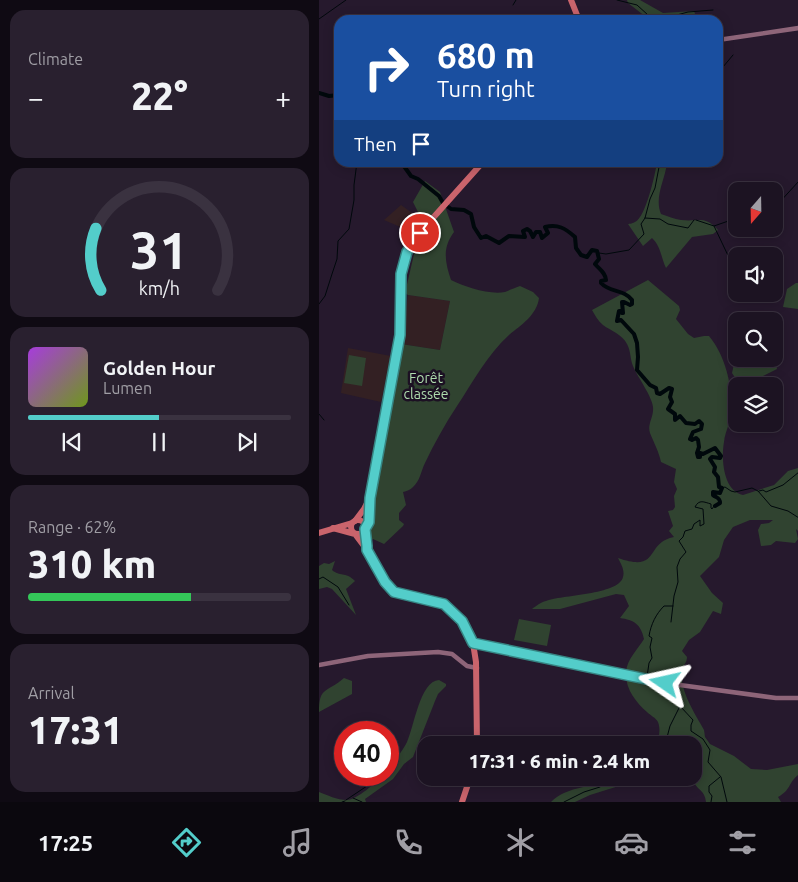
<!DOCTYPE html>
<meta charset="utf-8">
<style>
body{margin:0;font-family:Ubuntu,sans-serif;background:#29202f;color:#f1f3f6;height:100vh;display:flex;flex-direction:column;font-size:19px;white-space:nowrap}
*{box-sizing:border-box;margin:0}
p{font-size:16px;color:#a09ea5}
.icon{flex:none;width:28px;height:28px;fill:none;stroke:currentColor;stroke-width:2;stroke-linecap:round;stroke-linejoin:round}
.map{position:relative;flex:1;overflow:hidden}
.panel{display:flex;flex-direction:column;gap:10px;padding:10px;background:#0f0a13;width:319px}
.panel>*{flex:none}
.hud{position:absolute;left:15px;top:15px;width:389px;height:152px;border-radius:15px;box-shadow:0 2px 12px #0003,0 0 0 1px #3a3240;background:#1a4fa0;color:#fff;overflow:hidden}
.needle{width:32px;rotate:200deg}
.controls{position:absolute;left:409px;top:182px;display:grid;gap:10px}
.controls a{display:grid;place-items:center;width:55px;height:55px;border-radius:10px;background:#1c1322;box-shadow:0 2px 12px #0003,0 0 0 1px #3a3240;font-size:25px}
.speed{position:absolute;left:15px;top:721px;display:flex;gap:10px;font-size:25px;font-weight:700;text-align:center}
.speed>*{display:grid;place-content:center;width:65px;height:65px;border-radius:50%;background:#1c1322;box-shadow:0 2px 12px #0003,0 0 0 1px #3a3240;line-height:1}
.speed .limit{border:8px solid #d22;background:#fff;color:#111}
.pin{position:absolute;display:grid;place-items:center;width:42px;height:42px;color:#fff;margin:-21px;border:2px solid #fff;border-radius:50%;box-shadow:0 1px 5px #0007}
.me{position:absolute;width:55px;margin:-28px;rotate:281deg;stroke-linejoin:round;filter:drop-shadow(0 0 4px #0008)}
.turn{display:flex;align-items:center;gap:18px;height:105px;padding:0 20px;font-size:22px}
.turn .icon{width:65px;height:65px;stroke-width:2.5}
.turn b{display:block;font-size:35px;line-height:42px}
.then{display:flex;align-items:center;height:48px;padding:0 20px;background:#0003;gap:10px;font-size:19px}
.big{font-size:38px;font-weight:800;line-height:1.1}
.panel .tile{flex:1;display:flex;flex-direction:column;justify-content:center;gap:8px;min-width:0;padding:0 18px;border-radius:15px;background:#29202f}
.panel .dial{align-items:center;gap:0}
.dial svg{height:130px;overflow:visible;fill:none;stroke:#3a3240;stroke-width:7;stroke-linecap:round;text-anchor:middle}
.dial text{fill:#f1f3f6;stroke:none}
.song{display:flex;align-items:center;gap:15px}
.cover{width:60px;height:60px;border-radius:8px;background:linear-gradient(135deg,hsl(280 70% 55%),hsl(80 70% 35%))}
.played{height:5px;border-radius:2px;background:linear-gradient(90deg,#53cdca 50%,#3a3240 50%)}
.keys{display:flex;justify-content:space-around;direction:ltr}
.heat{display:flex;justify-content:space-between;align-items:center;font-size:28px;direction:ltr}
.charge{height:8px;border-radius:4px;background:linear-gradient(90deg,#34c759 62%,#3a3240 0)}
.trip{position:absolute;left:98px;top:736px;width:285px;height:50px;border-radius:15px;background:#1c1322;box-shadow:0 2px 12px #0003,0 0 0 1px #3a3240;font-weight:800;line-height:50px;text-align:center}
.tab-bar{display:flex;height:80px;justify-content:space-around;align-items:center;background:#0b080e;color:#a09ea5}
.tab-bar .icon{width:35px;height:35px}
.tab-bar .selected{color:#53cdca}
.tab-bar b{font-size:22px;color:#f1f3f6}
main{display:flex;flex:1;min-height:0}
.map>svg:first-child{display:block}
.education{fill:#332023}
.green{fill:#304330}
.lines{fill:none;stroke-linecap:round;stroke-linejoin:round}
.stream{stroke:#00080c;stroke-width:1}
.river{stroke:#00080c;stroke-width:4}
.secondary{stroke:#8e6579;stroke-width:4.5}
.highway{stroke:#ca646c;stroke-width:6}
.route-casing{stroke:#368583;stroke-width:12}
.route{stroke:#53cdca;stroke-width:9}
.labels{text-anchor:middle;stroke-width:5;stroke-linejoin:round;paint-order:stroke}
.park-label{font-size:14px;fill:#aedcad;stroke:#1c1023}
</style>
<main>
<section class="panel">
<div class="tile"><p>Climate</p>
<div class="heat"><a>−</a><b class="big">22°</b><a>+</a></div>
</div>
<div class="tile dial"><svg viewBox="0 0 100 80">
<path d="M14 69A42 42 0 1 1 86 69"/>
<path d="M14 69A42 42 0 0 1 11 31" stroke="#53cdca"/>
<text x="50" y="56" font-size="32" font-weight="700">31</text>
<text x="50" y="72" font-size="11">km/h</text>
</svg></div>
<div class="tile">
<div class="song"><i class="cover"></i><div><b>Golden Hour</b><p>Lumen</p></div></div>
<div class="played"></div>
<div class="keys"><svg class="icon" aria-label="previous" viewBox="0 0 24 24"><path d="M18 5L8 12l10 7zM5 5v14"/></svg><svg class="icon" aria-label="pause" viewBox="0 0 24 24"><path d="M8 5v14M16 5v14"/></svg><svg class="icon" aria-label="next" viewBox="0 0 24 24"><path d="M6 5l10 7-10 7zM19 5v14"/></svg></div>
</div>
<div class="tile"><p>Range · 62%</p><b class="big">310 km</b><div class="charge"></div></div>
<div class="tile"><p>Arrival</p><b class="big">17:31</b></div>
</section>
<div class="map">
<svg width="480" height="802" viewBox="0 0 480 802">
<rect width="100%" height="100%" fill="#26192d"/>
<g class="education">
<polygon points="82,205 96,215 86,229 65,220"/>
<polygon points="89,295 131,301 121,350 82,344"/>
<polygon points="29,348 72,356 62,402 22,393"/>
</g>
<g class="green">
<polygon points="308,0 321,0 344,13 375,11 377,17 357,20 331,20 309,3"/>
<path d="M338,163H348C346,180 335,197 342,214C349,216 355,219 362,220C381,222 385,215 399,230L394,234L373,237L347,268C342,258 342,246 333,238L324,246L309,224C310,224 315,223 316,222C327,217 336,174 338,163Z"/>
<path d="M106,181L121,192L135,232C123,248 126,262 132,280C146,287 170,295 186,292C191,290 195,288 201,286L214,292L220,298C218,315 202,325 190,335C168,355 154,382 138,406C126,424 115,444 106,463C102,471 101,481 94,487C91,490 88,491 84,492L87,505L80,513V520L85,524L84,526L65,544L54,539L47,545L49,509L82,344L121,350L131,301L89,295L86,293L96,250L106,226L94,202Z"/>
<path d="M329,280L360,306L361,310L357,319L369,334L375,338L385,336H390C407,357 412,383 413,408C413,420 406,431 405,442C402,458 404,491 424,495L455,485L469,471L479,468V531L477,529L479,539L476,543L457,541L452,545L442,546L439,530L442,524L450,523L454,520H431L414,527L405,540L400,557L381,576L393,593L404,603L402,614L394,611L381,632L370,640L363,651L368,657C368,663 364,665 363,671C360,690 376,714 385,730L386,737L391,744L415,756L432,769L448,770L479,764V775C469,783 472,790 459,797L462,802H387C386,790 378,790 375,782C371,771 374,756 374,745H369L367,738L359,735L349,745H337C340,738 342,730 339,722C337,718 331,715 328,712C317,702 306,689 307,672C308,659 319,649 325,639C322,624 315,620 301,618L310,606L305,595L297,594L241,609H213C217,606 222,602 227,601C241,595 300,595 304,577C306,570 302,564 299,558C342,573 325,543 355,537L350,531L354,526L349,511L354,510L356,507L355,496L358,489L355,482L357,469L342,462C340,452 335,443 331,433C328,424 335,417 334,407C333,396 319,378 314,366C311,359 312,351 308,344C303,334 292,331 284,325C279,321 276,315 273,310Z"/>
<polygon points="477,283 479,283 479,309 464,307 468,289"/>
<polygon points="30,355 47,358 43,386 25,383"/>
<polygon points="455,355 458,369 426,385 419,382 413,373 415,364 438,359 455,359"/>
<path d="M16,561L13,570C21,577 26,571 36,581L27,589L37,615L13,589L8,587L0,589V566L5,563L10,564Z"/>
<polygon points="200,619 232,625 228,646 195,640"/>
<path d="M25,678L33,681V694L0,712C0,686 8,693 25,678Z"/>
<path d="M120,680L127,684V686L119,694L116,701L94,757L85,764L74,779L46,799L47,802H0V792C8,795 18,800 28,800C38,800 57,782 65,775H69C69,768 84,751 88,742C95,727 101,681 120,680Z"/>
<path d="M296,778H313L303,785L271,795L256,802H232C249,785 275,788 296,778Z"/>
</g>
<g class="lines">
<g class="stream">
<polyline points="298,0 318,5 329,15 339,20 369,12 394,10"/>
<polyline points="194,5 197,0"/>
<polyline points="0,19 27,0"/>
<polyline points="399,73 414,55"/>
<polyline points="455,206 458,205 480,181"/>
<polyline points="326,218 341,219 349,224 369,228 375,220"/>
<polyline points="377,220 395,226 418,218"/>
<polyline points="395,226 414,266 418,269"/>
<polyline points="280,253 287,254 310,250 325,234 322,224 326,218 331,199 336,188 341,162"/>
<polyline points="449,294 455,297"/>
<polyline points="0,304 6,296 13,274 18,259 19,241 30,229 35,200 35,185 38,162"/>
<polyline points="0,414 5,420"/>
<polyline points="403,488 406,487 412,491 416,492 433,488 439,491 452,506 469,511 480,518"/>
<polyline points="440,491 444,490 447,492 464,485 480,472"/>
<polyline points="0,579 4,577 19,587 30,605"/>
<path d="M352,622L355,596L359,582L358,567L361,559L367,552L360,541L364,537L366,531L373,529L375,524L381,520V526L385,524L384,509L376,507C380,499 385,502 392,504V508L393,509L395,506"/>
<path d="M328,677L330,663L333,658L331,647L333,638L330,636C332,624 337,614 345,606H354"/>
<polyline points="331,682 356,690 360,696 361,706 374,720 372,725 372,731 384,739 391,750 389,762 402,777 408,802"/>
<polyline points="346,745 351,726 361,706"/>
<polyline points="286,785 304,778"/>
<polyline points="34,798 43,802"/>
<polyline points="27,800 54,782"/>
<polyline points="23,802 26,801"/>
<polyline points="245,802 265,792 281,787"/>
<polyline points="392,802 393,796 390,792 390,786 401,777"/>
</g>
<g class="river">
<polyline points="0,93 10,96 20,95"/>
<path d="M82,162L92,176L99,179L120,196L124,203L132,209L145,210L152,214L155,227L162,238L167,236L180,243L190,236L206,237L204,231L208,229L211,231L214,237L217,232H221L223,238L229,233L226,227C239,224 246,228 256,237L257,248L262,255L268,257L273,250L278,251L280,259L276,264C281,270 286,272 287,280L282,281V283C291,293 305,289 313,300V304L311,305L305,302H303L304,313H303L302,311H300L298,321L302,320L315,334L318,343L319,357L318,370L331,385L337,388L338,393L341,394L350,388L353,389L351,397L353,402L349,409L356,414V420L361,416L367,423L376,424L380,421L383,424L382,429L374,432L371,439L373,440L377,438L379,440L380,447L378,453L379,457H381V453L384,454L396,448L402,456L401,458L393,457L391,459L396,467L395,472L399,477L400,487L403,488L401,493L394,492V495C397,498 401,497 401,503L396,506"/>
</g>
<g class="secondary">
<polyline points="399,40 480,28"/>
<polyline points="154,643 346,683 457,698 480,698"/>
<polyline points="0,665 49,656 119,652 133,654 148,666 158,668"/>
</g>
<g class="highway">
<polyline points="252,0 260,20"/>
<circle cx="39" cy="527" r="7"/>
<polyline points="36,521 45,509 53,493 81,335 82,273 85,260 96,238 164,162"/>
<polyline points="47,527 50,522 51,502"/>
<polyline points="14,528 36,534 48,550 71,589 79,593 125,604 139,616 147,628 154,643 157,662 158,745"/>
<polyline points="46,529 48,549"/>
<polyline points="0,533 33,523"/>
<polyline points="143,802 151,778"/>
</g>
</g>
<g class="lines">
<g class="route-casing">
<polyline id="route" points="101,233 88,252 82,274 81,335 51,498 50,522 46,529 48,546 48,550 66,582 75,592 125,604 143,621 154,643 346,683"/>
</g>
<use href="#route" class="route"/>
</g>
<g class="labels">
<g class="park-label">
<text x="107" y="383">Forêt<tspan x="107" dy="16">classée</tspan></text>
</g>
</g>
</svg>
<div class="controls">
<a><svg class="needle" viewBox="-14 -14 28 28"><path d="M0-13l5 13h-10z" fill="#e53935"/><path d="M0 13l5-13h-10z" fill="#a09ea5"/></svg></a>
<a><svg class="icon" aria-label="sound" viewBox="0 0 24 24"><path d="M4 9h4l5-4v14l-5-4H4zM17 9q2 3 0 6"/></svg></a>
<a><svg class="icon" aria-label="search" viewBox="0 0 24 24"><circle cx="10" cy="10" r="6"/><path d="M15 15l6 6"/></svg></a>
<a><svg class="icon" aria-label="layers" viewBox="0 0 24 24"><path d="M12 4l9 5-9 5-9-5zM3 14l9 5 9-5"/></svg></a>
</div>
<div class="speed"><div class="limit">40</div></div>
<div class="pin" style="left:101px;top:233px;background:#d93025"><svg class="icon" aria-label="arrive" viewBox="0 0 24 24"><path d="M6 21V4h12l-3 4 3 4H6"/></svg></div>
<svg class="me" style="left:346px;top:683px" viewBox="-20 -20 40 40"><path d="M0-17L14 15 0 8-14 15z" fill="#53cdca" stroke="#fff" stroke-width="4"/></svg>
<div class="trip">17:31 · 6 min · 2.4 km</div>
<div class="hud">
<div class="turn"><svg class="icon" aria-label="right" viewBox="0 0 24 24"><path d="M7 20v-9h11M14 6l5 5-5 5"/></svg><div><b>680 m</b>Turn right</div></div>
<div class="then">Then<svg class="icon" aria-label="arrive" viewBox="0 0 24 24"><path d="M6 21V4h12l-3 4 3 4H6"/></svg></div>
</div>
</div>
</main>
<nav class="tab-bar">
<b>17:25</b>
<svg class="icon selected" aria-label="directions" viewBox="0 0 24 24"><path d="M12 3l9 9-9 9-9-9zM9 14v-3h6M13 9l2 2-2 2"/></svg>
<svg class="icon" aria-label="music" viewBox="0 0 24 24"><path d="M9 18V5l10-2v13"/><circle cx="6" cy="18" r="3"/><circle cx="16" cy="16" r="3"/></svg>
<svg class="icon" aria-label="phone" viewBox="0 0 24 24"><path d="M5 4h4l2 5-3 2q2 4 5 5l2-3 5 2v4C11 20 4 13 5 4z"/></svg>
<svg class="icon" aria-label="climate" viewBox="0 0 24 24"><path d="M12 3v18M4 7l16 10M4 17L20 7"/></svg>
<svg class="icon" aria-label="car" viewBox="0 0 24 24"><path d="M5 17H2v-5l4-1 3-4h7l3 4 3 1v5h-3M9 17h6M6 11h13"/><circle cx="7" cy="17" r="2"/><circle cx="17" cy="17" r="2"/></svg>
<svg class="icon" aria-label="filters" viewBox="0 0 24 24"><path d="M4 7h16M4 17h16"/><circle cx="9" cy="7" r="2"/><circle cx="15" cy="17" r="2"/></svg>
</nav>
